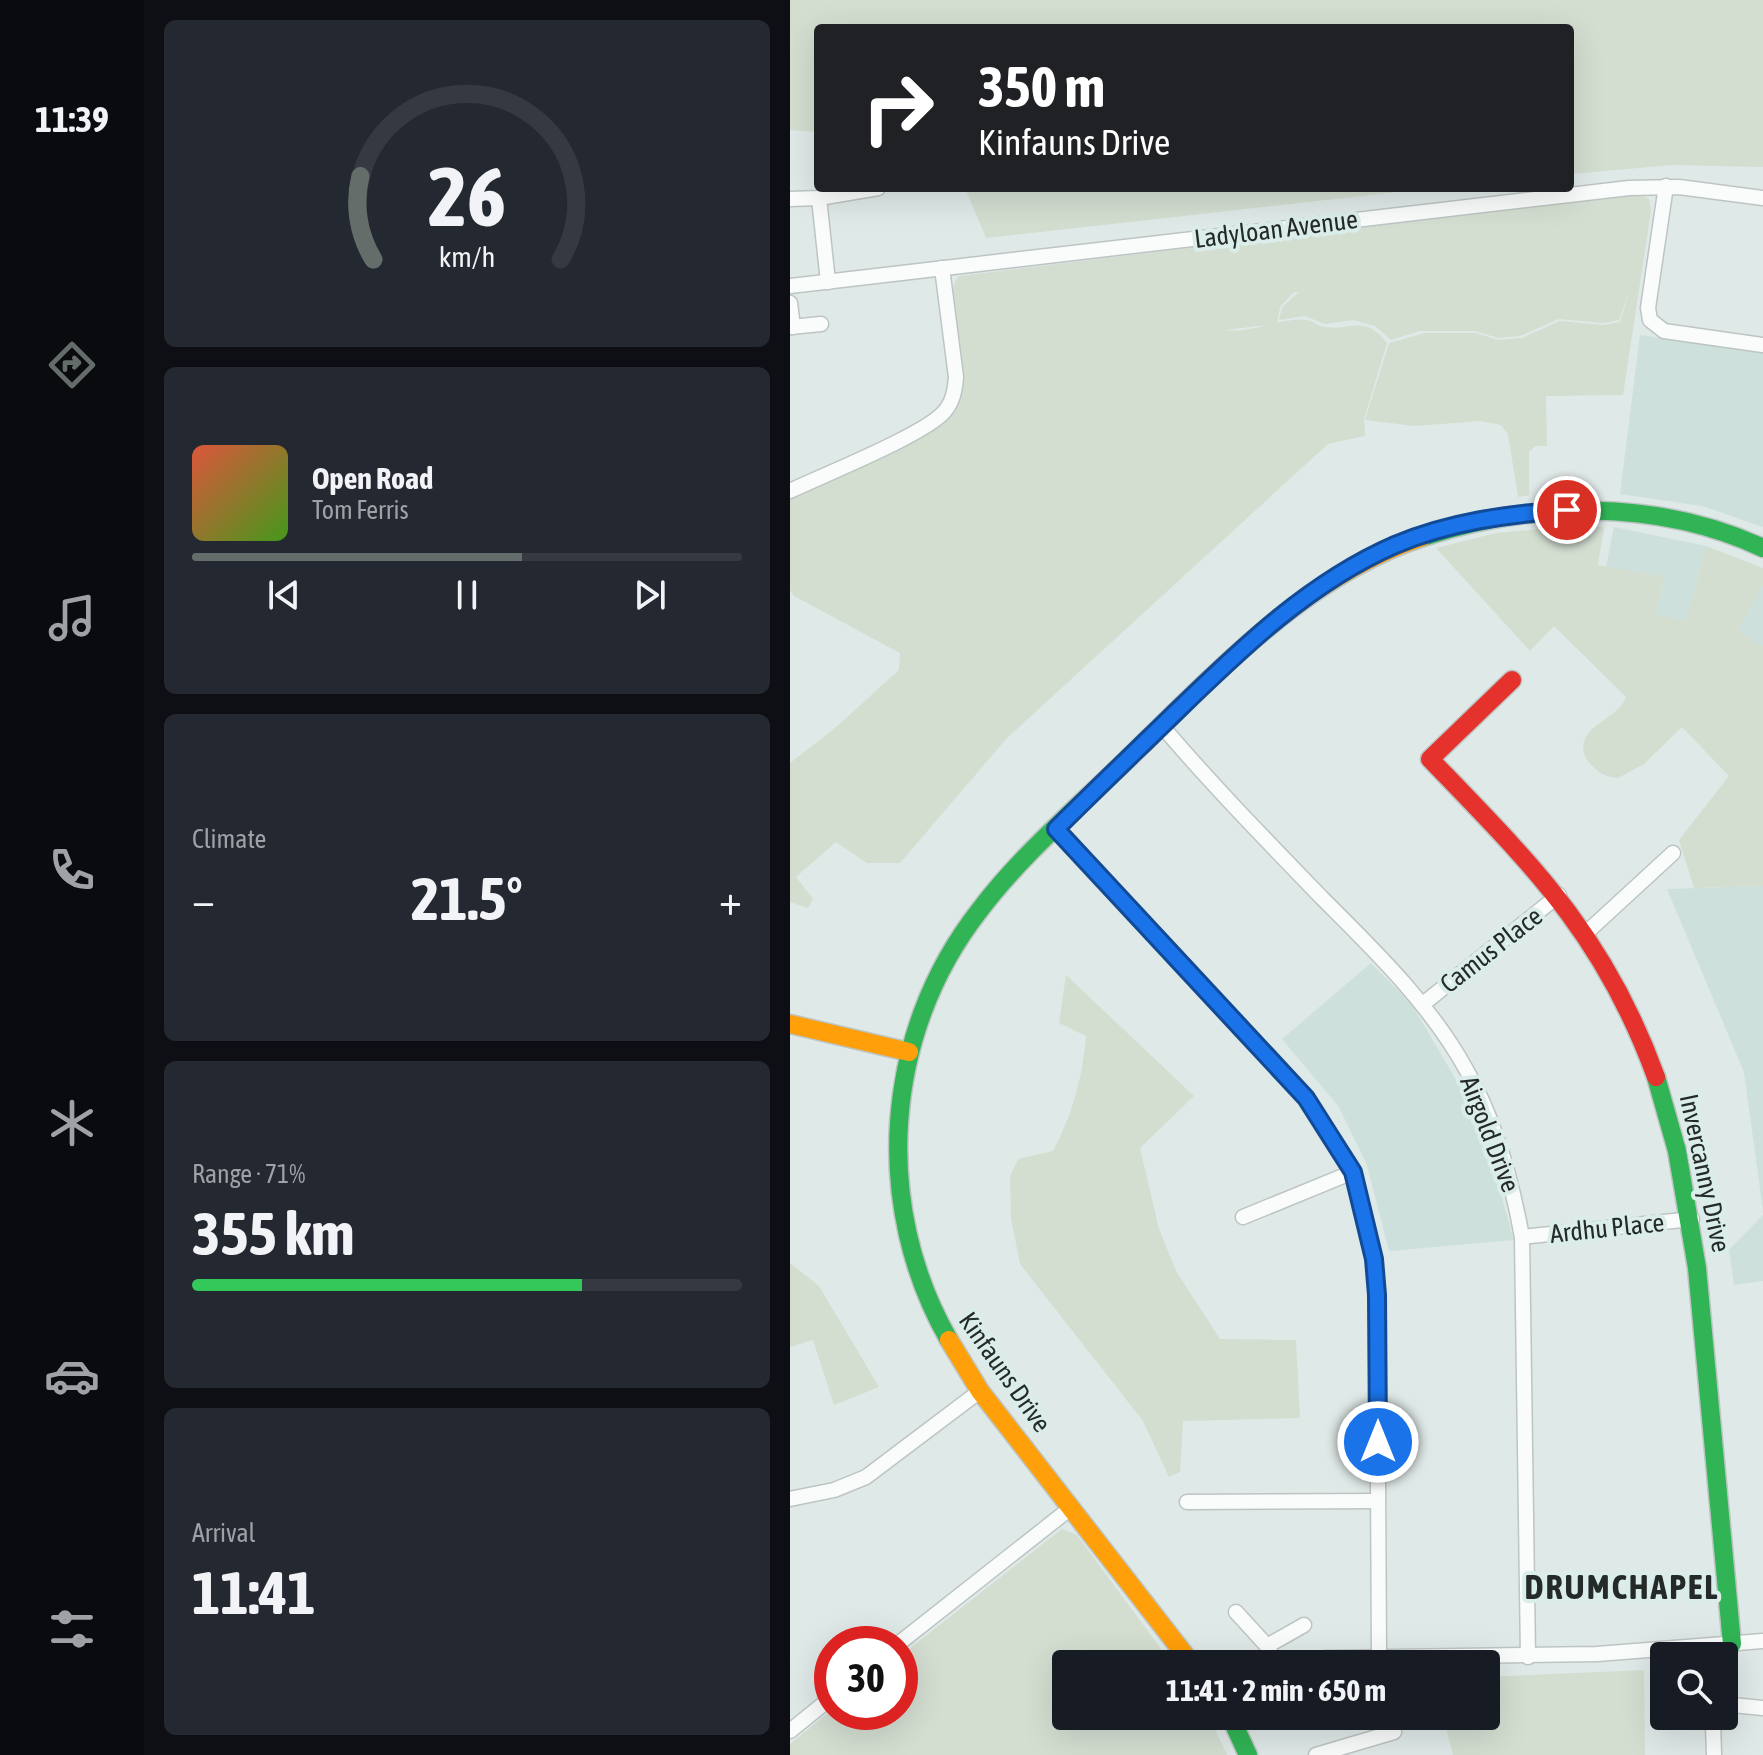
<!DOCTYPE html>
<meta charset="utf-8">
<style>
body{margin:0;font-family:"Asap Condensed",sans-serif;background:#242831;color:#f1f3f6;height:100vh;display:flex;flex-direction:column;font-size:30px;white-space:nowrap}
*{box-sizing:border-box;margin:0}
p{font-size:26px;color:#9ea1a6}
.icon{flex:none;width:44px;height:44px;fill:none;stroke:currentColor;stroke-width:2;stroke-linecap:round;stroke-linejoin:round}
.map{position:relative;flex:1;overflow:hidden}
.details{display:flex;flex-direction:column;gap:20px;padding:20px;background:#0d0f14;width:646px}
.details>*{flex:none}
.hud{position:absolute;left:24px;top:24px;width:760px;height:168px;border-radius:8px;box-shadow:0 8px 32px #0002;background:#202124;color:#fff;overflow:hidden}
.fabs{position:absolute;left:860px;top:1642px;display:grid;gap:16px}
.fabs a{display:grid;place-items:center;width:88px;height:88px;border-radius:8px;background:#171b24;box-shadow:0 8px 32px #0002;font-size:40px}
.speed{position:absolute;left:24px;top:1626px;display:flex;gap:16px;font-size:40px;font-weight:700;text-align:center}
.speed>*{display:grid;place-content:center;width:104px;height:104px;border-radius:50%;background:#171b24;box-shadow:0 8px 32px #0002;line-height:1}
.speed .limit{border:12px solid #d22;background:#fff;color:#111}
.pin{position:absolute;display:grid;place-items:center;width:68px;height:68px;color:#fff;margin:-34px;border:4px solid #fff;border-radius:50%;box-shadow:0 2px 8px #0007}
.me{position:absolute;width:88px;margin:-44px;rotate:0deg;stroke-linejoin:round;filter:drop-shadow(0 0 6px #0008)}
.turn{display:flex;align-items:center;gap:28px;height:168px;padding:0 32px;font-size:36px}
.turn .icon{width:104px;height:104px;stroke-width:2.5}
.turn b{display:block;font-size:56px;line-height:68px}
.big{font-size:60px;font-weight:700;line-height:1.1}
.details .widget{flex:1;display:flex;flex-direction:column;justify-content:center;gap:12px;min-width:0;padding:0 28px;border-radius:12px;background:#242831}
.details .dial{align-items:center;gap:0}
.dial svg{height:208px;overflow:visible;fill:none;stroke:#363941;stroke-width:7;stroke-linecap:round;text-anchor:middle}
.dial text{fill:#f1f3f6;stroke:none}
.song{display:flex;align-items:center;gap:24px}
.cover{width:96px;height:96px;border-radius:12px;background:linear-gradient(135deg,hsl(10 70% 55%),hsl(100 70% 35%))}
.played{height:8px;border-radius:4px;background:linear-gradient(90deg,#656d6b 60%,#363941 60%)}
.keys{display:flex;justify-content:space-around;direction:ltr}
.heat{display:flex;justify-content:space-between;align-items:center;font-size:44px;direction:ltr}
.charge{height:12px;border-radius:6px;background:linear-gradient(90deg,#34c759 71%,#363941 0)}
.trip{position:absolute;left:262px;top:1650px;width:448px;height:80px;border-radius:8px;background:#171b24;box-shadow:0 8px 32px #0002;font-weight:700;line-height:80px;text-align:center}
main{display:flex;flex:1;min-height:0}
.tab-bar{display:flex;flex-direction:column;width:144px;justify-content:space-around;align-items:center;background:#090b0e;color:#9ea1a6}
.tab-bar .icon{width:56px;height:56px}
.tab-bar .current{color:#656d6b}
.tab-bar b{font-size:36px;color:#f1f3f6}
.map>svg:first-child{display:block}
.built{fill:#cde0dc}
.green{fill:#d3ded1}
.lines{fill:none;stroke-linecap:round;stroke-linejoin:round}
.street-casing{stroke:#bdc5c3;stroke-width:17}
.fast-casing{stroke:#bdc5c3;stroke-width:21}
.slow-casing{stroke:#bdc5c3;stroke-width:21}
.jam-casing{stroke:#bdc5c3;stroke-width:21}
.street{stroke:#fafcfb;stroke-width:14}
.fast{stroke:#30b455;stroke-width:18}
.slow{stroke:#ff9f0a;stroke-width:18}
.jam{stroke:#e5322d;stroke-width:18}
.route-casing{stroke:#114b97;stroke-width:20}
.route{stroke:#1a73e8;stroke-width:14}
.labels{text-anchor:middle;stroke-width:8;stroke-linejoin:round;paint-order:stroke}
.street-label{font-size:26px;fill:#232a28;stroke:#dbedea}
.district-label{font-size:34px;font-weight:bold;letter-spacing:2px;fill:#232a28;stroke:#dbedea}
</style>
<main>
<nav class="tab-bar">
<b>11:39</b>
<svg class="icon current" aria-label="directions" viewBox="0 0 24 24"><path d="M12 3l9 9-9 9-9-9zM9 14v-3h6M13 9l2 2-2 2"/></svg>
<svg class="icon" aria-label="music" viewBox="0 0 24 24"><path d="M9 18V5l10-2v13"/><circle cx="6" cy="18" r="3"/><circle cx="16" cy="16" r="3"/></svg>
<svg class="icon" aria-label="phone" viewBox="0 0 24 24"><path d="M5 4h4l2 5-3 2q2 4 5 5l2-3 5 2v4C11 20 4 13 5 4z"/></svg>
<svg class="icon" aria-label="climate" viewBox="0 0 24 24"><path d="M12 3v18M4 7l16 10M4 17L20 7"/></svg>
<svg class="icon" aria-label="car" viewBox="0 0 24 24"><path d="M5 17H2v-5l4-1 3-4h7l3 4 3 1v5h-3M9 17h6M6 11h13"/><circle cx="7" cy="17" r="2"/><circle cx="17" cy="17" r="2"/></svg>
<svg class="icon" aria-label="filters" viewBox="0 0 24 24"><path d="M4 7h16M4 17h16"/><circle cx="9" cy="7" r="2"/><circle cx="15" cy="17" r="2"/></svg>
</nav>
<section class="details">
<div class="widget dial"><svg viewBox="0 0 100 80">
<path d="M14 69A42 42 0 1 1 86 69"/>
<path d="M14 69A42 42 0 0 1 9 37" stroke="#656d6b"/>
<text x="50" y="56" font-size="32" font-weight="700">26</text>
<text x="50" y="72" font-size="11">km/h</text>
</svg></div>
<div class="widget">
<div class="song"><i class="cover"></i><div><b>Open Road</b><p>Tom Ferris</p></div></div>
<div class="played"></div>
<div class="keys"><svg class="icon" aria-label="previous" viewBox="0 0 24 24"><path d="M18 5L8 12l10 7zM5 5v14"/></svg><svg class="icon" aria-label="pause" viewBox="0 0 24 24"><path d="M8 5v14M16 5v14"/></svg><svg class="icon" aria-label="next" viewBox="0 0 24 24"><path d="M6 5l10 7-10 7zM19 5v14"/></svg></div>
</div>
<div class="widget"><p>Climate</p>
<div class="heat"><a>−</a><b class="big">21.5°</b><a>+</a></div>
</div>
<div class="widget"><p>Range · 71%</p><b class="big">355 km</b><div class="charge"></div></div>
<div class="widget"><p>Arrival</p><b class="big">11:41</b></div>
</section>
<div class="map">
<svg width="973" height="1755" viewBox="0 0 973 1755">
<rect width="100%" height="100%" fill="#dfe9e7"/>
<g class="built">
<polygon points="850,335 973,352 973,527 912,506 830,494"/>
<polygon points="824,527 916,546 896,623 865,614 875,577 816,567"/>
<polygon points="972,586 973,586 973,646 946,631"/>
<polygon points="973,886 973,1211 954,1072 877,889"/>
<polygon points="581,963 622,1005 689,1119 724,1240 599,1251 577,1165 549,1107 492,1039"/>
<polygon points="973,1215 973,1281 944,1285 939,1250"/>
</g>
<g class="green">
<polygon points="0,0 973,0 973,167 883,165 780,174 780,28 28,28 28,132 0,130"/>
<polygon points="175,188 643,188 196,238"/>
<path d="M847,193L859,199L861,211L833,395L756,396L757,446H745L739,452V495L728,497L718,434L711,425L691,421L624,426L575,420L599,343L635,333H686L708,340L732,338L770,321L814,325L830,322L840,289L829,320L813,323L769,319L730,336L708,338L685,331H630L601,340L585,326L563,320L535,324L515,316L489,320L492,307L509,292H504L490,307L487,324L435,330C460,334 496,316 517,320C523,321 528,326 534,327C563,331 574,314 597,343L574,419L575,436L538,444L217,738L110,863H77L46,842L6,877L23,899L18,908L0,902V763L44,729L109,670L110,653L4,596L0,590V499L153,425C161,415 169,406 172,393C177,364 150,294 169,276Z"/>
<path d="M783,526L814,527L808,565L875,577L865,614L896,622L916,546L973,568V586L947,631L973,646V886L904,888L889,840L939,776L892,727L854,764L828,778C811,779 786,757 795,739C803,722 830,715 836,697L764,626L740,651L646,548L706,533Z"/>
<path d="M276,975L404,1096L350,1148L369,1229L386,1271L430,1339L506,1340L510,1418L393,1421L390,1472L379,1477L353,1421L230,1264L221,1218L220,1177L228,1159L263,1151C283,1113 292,1079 296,1036L269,1023Z"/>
<polygon points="0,1263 29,1286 89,1387 44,1405 23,1340 0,1347"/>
<polygon points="272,1529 287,1535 382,1664 276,1664 276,1716 419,1716 437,1755 0,1755 0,1744 42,1710 110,1712 110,1656"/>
<polygon points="854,1670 855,1755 663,1755 653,1716 696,1716 696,1677"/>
</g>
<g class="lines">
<g class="street-casing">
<g id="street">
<polyline points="876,186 858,308 860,320 874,331 973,345"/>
<polyline points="29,198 38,282"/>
<polyline points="0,199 29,198 88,188"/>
<polyline points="0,286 839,188 889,187 973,198"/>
<polyline points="0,303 3,327"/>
<polyline points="0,327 31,324"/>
<path d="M0,491C33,475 134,435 154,412C163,402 165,390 166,377L152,268"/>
<path d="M372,726C423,786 478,842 533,899C586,952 641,1005 677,1071C705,1120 722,1182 732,1237L738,1657"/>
<polyline points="266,829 516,1098 563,1172 584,1259 587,1295 589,1657"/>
<polyline points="796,933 883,853"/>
<polyline points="633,1004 769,895"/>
<polyline points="453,1217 563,1172"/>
<polyline points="732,1237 902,1219"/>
<polyline points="0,1499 44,1490 76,1477 190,1391"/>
<polyline points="397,1502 588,1501"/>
<polyline points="446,1612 477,1646 486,1664"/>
<polyline points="108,1644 282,1507"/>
<polyline points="477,1646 514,1625"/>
<polyline points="499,1664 537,1658 807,1654 973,1641"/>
<polyline points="934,1697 942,1705 973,1708"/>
<polyline points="0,1731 42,1697"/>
<polyline points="526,1755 604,1732"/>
<polyline points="924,1755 923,1723 930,1716"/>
</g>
</g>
<g class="fast-casing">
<g id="fast">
<path d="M633,537C743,501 867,499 973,548"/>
<polyline points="866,1077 887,1151 907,1268 942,1644"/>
<path d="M159,1340C82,1206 93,1034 189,911C228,859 278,816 325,771"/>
<polyline points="440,1716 458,1755"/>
</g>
</g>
<g class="slow-casing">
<g id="slow">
<path d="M325,771C416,684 510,577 633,537"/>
<polyline points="0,1024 119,1052"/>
<polyline points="159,1340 190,1391 402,1664"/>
</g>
</g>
<g class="jam-casing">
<path id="jam" d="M722,680L640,759C742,865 814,934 866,1077"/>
</g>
<use href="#street" class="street"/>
<use href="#fast" class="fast"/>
<use href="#slow" class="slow"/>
<use href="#jam" class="jam"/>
</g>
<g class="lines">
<g class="route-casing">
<path id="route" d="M588,1442L587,1295L584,1259L563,1172L516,1098L266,829C306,789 347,750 388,710C453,647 520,582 605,545C659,522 718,514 777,510"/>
</g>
<use href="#route" class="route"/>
</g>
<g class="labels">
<g class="street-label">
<text transform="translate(486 229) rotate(-7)" y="9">Ladyloan Avenue</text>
<text transform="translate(701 950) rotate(-38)" y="9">Camus Place</text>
<text transform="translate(700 1134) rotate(69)" y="9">Airgold Drive</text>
<text transform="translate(915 1173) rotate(78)" y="9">Invercanny Drive</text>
<text transform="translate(817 1228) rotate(-6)" y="9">Ardhu Place</text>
<text transform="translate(215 1372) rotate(55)" y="9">Kinfauns Drive</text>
</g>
<g class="district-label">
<text x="832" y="1599">DRUMCHAPEL</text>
</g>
</g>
</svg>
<div class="fabs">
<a><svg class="icon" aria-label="search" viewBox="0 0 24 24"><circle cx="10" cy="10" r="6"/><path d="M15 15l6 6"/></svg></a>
</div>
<div class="speed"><div class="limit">30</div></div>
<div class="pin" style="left:777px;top:510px;background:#d93025"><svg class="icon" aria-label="arrive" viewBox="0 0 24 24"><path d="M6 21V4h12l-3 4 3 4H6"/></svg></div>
<svg class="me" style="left:588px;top:1442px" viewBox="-20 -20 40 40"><circle r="17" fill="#1a73e8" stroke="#fff" stroke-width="3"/><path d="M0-11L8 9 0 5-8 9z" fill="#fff"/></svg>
<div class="trip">11:41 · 2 min · 650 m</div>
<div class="hud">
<div class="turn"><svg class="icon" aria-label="right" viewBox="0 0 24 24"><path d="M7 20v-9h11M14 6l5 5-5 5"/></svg><div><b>350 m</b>Kinfauns Drive</div></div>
</div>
</div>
</main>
